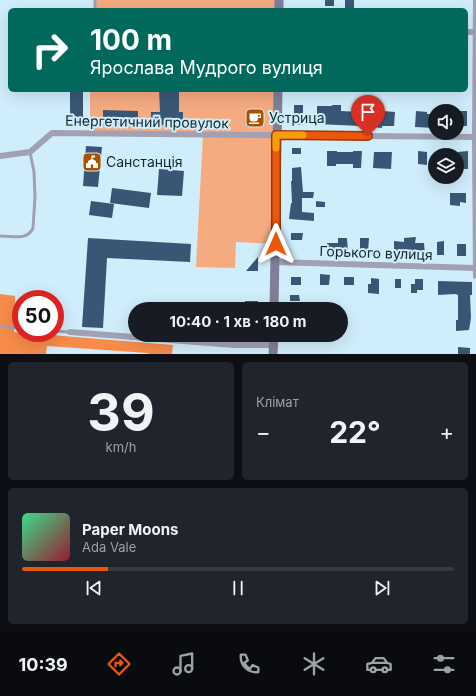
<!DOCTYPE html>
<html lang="uk">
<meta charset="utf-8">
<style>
body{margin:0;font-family:Inter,sans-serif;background:#20242c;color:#f1f3f6;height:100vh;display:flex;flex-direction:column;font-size:15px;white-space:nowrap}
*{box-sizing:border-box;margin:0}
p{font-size:13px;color:#9ea1a6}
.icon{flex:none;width:22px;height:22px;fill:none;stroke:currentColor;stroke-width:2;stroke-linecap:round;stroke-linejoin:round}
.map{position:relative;height:354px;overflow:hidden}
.drawer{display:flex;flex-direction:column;gap:8px;padding:8px;background:#0d0f14;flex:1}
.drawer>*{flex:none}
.banner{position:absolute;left:8px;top:8px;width:460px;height:84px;border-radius:6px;box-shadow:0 4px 16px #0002;background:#00695c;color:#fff;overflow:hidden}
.fabs{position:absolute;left:428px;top:104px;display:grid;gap:8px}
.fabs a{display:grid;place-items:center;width:36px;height:36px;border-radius:50%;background:#171b24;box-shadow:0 4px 16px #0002;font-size:20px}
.speed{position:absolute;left:12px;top:290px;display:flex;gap:8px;font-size:20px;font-weight:700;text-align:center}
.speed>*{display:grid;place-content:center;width:52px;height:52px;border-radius:50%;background:#171b24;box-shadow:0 4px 16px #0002;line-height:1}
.speed .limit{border:6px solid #d22;background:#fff;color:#111}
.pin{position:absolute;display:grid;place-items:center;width:34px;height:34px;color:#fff;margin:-41px -17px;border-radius:50% 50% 50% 0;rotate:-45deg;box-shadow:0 0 4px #0007}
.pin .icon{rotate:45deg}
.me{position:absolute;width:44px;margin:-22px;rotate:0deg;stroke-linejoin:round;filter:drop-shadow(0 0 3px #0008)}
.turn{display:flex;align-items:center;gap:14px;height:84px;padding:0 16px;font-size:18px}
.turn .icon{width:52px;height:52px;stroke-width:2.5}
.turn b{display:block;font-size:28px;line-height:34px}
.big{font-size:30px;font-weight:700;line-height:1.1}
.drawer .widget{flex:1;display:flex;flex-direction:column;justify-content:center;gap:6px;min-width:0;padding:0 14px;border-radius:6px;background:#20242c}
.drawer .dial{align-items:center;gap:0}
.dial b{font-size:52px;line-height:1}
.song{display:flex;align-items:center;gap:12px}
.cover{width:48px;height:48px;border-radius:6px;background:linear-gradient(135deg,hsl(150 70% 55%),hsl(350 70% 35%))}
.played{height:4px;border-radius:2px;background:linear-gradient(90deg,#ea580c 20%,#363941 20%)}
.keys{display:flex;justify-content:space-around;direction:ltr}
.heat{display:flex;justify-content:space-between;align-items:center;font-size:22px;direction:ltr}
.drawer .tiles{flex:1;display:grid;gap:8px;grid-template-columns:1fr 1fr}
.widget:last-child{grid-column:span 2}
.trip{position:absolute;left:128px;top:302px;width:220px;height:40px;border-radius:20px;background:#171b24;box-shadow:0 4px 16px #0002;font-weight:700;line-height:40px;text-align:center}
.menu{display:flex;height:64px;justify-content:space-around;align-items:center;background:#090b0e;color:#9ea1a6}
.menu .icon{width:28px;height:28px}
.menu .current{color:#ea580c}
.menu b{font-size:18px;color:#f1f3f6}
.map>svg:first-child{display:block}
.green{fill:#f5aa80}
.forest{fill:#f78b4a}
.building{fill:#395774}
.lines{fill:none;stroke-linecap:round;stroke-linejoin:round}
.lane{stroke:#a2a1b3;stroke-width:3}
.street{stroke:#a2a1b3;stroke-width:6}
.secondary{stroke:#817e99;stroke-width:9}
.route-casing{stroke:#983908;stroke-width:10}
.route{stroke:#ea580c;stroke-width:7}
.slow{stroke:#f59e0b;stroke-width:7}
.labels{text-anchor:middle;stroke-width:4;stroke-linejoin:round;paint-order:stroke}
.poi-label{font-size:14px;fill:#12252e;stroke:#d0edfb;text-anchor:start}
.street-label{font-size:14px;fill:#12252e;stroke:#d0edfb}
</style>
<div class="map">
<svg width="476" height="354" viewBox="0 0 476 354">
<rect width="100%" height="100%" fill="#d0edfb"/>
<g class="green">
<rect x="95" y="0" width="184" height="10"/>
<polygon points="90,90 278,90 275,244 236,242 235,268 196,267 203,135 90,133"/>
</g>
<polygon class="forest" points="0,294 15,296 14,332 173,345 172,354 149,354 148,353 47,346 46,354 0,354"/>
<g class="building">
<rect x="325" y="0" width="9" height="6"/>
<rect x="345" y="0" width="9" height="10"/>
<rect x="70" y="90" width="13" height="29"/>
<polygon points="159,90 179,90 179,112 183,112 183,124 151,125 151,112 160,112"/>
<rect x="294" y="105" width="9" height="20"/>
<polygon points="332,105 341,105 341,111 360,112 360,126 317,124 317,106 332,106"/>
<polygon points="374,108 383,108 383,111 395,112 394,126 382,126 382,128 373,127"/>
<polygon points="253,109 262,109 262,124 248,125 247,112 253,112"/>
<polygon points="103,110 138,111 138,125 103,125"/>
<polygon points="416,111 427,112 427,114 435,114 435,128 415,127"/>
<polygon points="459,111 467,111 467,126 458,126"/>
<polygon points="86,146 102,147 98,187 83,186"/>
<rect x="292" y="148" width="9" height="6"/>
<polygon points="327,151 337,151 337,152 353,152 353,151 362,151 361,168 353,168 353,164 336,164 336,166 327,166"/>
<polygon points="418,151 427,152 427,165 418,164"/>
<polygon points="468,151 468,169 458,169 458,152"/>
<polygon points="374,152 392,152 391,169 373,168"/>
<polygon points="301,167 303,192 314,192 313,198 302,198 302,212 314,213 314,221 289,219 291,203 292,203 291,181 292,181 292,168"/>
<polygon points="159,169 184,171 182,196 157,195"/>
<polygon points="112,188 151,193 149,208 110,203"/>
<polygon points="450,193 466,193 466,203 460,202 460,206 450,205"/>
<polygon points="91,201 114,204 112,218 89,215"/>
<polygon points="316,201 325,202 325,207 316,207"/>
<polygon points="291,233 303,233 302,240 291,240"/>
<polygon points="416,237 415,243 424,243 425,255 415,254 415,256 404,256 404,254 394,254 394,241 404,242 404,238"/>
<polygon points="88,238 191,244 190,262 107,258 103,328 82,327"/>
<polygon points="338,238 347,238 348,253 338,253 338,251 327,251 327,243 338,243"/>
<polygon points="360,238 369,238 368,252 360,252"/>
<polygon points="444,241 444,255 437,255 437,242"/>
<rect x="457" y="244" width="9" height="12"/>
<polygon points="258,257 258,271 246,271"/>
<polygon points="320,274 330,275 329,285 320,285"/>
<rect x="291" y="277" width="10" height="8"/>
<rect x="344" y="277" width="10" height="8"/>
<polygon points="371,278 379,279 379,294 368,293 368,284 371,284"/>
<rect x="395" y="279" width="6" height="9"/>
<polygon points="415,279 423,279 423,290 417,290 417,293 411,293 411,284 415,284"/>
<polygon points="438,281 472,282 472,295 470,295 471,318 469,330 456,331 456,320 458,320 458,295 455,294 438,295"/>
<polygon points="290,295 299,295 300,301 290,301"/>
<rect x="245" y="301" width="13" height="8"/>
<polygon points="290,335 304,335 304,340 290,341"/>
<polygon points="458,347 470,348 470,354 458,354"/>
</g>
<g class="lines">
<g class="lane">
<polyline points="95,10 95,0"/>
<path d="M0,236C13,236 27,241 33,228L35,197L34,172L30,152"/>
<polyline points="0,326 21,328"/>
<polyline points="55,331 70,332"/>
</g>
<g class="street">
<polyline points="476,0 475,137 476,276"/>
<polyline points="466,32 476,32"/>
<polyline points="0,156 30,152 52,133 476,137"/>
<polyline points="275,262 476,268"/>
<polyline points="70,332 234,345 274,345"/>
</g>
<g class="secondary">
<polyline points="279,10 279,0"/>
<polyline points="274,309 278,90"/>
<polyline points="273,354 274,335"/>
</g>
</g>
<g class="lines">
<g class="route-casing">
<polyline id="route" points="276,244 276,135 368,136"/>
</g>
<use href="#route" class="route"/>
<polyline class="slow" points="276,148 276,135 303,135"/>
</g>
<defs>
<g id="cafe-square" transform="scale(1)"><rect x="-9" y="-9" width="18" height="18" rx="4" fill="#ae4f00" stroke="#d0edfb"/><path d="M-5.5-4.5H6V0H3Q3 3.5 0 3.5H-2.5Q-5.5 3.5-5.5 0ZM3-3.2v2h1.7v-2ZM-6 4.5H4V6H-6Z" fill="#fff"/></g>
<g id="civic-square" transform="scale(1)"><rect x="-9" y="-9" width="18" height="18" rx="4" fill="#ae4f00" stroke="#d0edfb"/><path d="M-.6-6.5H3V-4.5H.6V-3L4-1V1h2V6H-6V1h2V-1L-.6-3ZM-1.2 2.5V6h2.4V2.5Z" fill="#fff"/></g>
</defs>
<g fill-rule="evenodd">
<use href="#cafe-square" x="255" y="118"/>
<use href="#civic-square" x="92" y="162"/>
</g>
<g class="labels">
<g class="poi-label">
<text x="269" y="123">Устрица</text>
<text x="106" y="167">Санстанція</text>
</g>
<g class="street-label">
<text transform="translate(147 122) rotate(1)" y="5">Енергетичний провулок</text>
<text transform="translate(376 253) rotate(2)" y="5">Горького вулиця</text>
</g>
</g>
</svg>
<div class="fabs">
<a><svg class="icon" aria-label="sound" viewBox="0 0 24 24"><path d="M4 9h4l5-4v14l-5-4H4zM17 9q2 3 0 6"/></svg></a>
<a><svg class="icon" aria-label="layers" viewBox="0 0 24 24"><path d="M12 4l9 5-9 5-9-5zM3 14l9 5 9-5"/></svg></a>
</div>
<div class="speed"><div class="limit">50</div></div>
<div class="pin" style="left:368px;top:136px;background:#d93025"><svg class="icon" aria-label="arrive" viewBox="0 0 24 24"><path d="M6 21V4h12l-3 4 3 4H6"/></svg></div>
<svg class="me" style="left:276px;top:244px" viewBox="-20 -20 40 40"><path d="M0-17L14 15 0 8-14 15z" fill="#ea580c" stroke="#fff" stroke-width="4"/></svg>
<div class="trip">10:40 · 1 хв · 180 m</div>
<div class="banner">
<div class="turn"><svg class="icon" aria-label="right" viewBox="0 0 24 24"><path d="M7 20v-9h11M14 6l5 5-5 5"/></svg><div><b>100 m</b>Ярослава Мудрого вулиця</div></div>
</div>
</div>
<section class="drawer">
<div class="tiles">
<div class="widget dial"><b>39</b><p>km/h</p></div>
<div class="widget"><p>Клімат</p>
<div class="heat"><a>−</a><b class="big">22°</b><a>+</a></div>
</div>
<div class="widget">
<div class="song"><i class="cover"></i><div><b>Paper Moons</b><p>Ada Vale</p></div></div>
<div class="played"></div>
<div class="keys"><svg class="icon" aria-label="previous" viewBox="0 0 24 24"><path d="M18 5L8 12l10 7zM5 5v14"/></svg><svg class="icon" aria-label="pause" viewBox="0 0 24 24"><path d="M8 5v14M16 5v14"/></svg><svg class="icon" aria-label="next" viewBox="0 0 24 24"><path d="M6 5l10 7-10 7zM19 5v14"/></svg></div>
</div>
</div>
</section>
<nav class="menu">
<b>10:39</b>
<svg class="icon current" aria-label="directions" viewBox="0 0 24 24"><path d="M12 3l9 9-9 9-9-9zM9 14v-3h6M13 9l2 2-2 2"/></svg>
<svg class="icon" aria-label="music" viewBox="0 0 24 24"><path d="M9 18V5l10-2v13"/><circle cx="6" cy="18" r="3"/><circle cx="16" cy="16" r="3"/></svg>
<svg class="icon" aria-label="phone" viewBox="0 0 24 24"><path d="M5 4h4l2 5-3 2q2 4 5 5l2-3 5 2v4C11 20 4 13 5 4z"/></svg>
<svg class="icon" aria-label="climate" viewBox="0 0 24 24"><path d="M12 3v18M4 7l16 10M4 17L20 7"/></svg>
<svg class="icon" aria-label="car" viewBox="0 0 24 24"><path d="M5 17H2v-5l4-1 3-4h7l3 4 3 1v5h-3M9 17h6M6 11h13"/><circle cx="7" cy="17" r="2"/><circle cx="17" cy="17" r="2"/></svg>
<svg class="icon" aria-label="filters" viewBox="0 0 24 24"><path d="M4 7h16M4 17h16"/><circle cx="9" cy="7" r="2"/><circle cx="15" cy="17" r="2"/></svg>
</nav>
